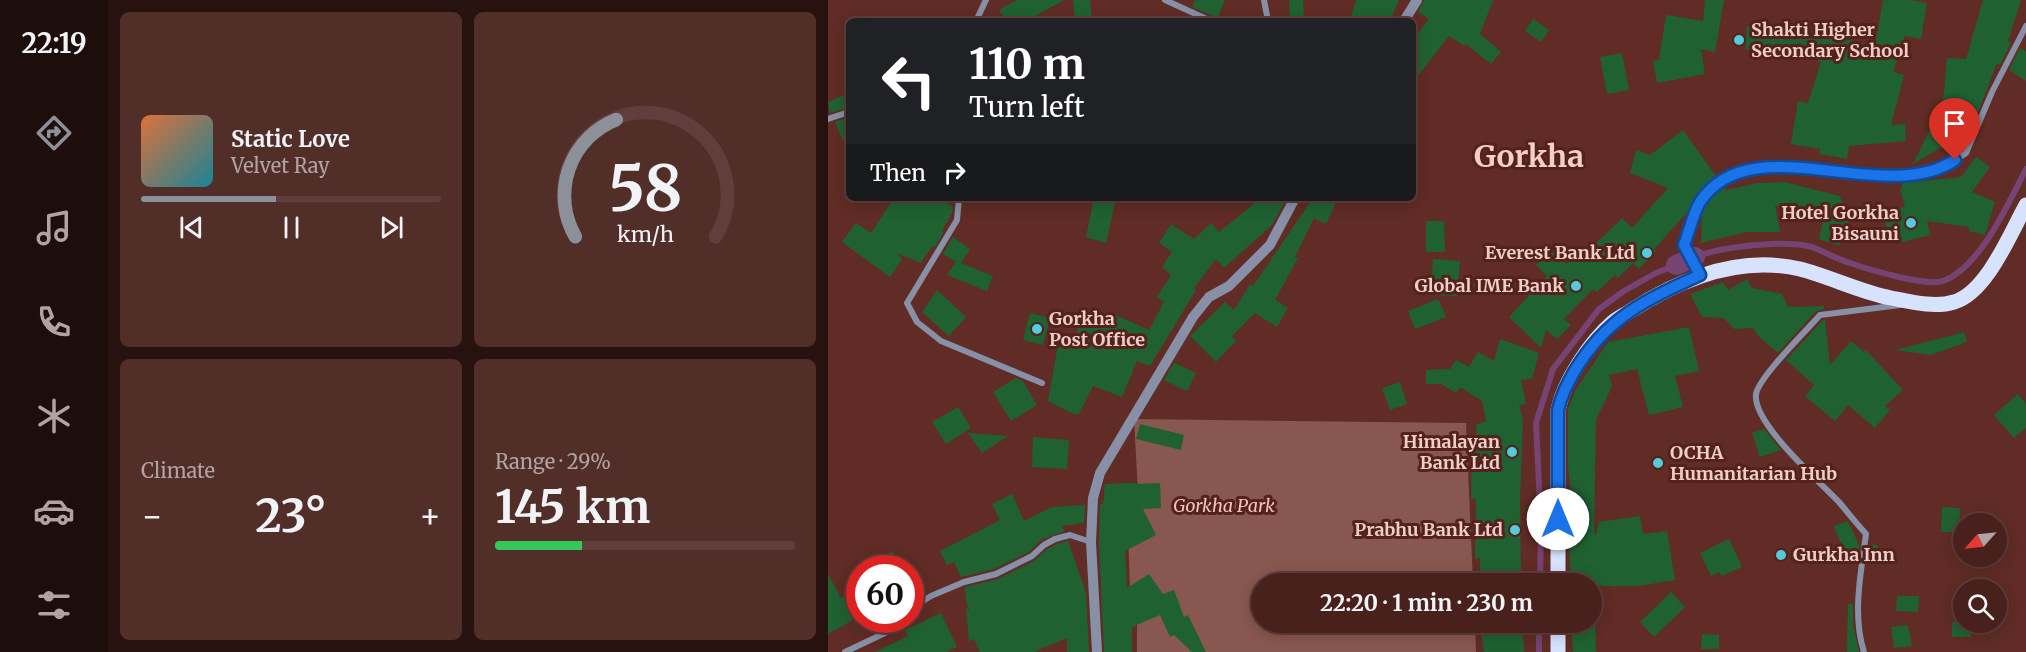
<!DOCTYPE html>
<meta charset="utf-8">
<style>
body{margin:0;font-family:Merriweather,serif;background:#522e29;color:#f1f3f6;height:100vh;display:flex;flex-direction:column;font-size:22px;white-space:nowrap}
*{box-sizing:border-box;margin:0}
p{font-size:20px;color:#b1a3a3}
.icon{flex:none;width:33px;height:33px;fill:none;stroke:currentColor;stroke-width:2;stroke-linecap:round;stroke-linejoin:round}
.map{position:relative;flex:1;overflow:hidden}
.drawer{display:flex;flex-direction:column;gap:12px;padding:12px;background:#28120f;width:720px}
.drawer>*{flex:none}
.top-card{position:absolute;left:18px;top:18px;width:570px;height:183px;border-radius:9px;box-shadow:0 3px 15px #0003,0 0 0 2px #603e3b;background:#202124;color:#fff;overflow:hidden}
.needle{width:39px;rotate:243deg}
.fabs{position:absolute;left:1125px;top:513px;display:grid;gap:12px}
.fabs a{display:grid;place-items:center;width:54px;height:54px;border-radius:50%;background:#48211c;box-shadow:0 3px 15px #0003,0 0 0 2px #603e3b;font-size:30px}
.speed{position:absolute;left:18px;top:555px;display:flex;gap:12px;font-size:30px;font-weight:700;text-align:center}
.speed>*{display:grid;place-content:center;width:78px;height:78px;border-radius:50%;background:#48211c;box-shadow:0 3px 15px #0003,0 0 0 2px #603e3b;line-height:1}
.speed .limit{border:9px solid #d22;background:#fff;color:#111}
.pin{position:absolute;display:grid;place-items:center;width:51px;height:51px;color:#fff;margin:-62px -26px;border-radius:50% 50% 50% 0;rotate:-45deg;box-shadow:0 0 6px #0007}
.pin .icon{rotate:45deg}
.me{position:absolute;width:66px;margin:-33px;rotate:0deg;stroke-linejoin:round;filter:drop-shadow(0 0 4px #0008)}
.turn{display:flex;align-items:center;gap:21px;height:126px;padding:0 24px;font-size:27px}
.turn .icon{width:78px;height:78px;stroke-width:2.5}
.turn b{display:block;font-size:42px;line-height:51px}
.then{display:flex;align-items:center;height:57px;padding:0 24px;background:#0003;gap:12px;font-size:22px}
.big{font-size:45px;font-weight:700;line-height:1.1}
.drawer .tile{flex:1;display:flex;flex-direction:column;justify-content:center;gap:9px;min-width:0;padding:0 21px;border-radius:9px;background:#522e29}
.drawer .dial{align-items:center;gap:0}
.dial svg{height:156px;overflow:visible;fill:none;stroke:#603e3b;stroke-width:7;stroke-linecap:round;text-anchor:middle}
.dial text{fill:#f1f3f6;stroke:none}
.song{display:flex;align-items:center;gap:18px}
.cover{width:72px;height:72px;border-radius:9px;background:linear-gradient(135deg,hsl(20 70% 55%),hsl(190 70% 35%))}
.played{height:6px;border-radius:3px;background:linear-gradient(90deg,#8c9099 45%,#603e3b 45%)}
.keys{display:flex;justify-content:space-around;direction:ltr}
.heat{display:flex;justify-content:space-between;align-items:center;font-size:33px;direction:ltr}
.charge{height:9px;border-radius:4px;background:linear-gradient(90deg,#34c759 29%,#603e3b 0)}
.drawer .tiles{flex:1;display:grid;gap:12px;grid-template-columns:repeat(2,1fr)}
.trip{position:absolute;left:423px;top:573px;width:351px;height:60px;border-radius:30px;background:#48211c;box-shadow:0 3px 15px #0003,0 0 0 2px #603e3b;font-weight:700;line-height:60px;text-align:center}
main{display:flex;flex:1;min-height:0}
.tabs{display:flex;flex-direction:column;width:108px;justify-content:space-around;align-items:center;background:#1d0d0b;color:#b1a3a3}
.tabs .icon{width:42px;height:42px}
.tabs .current{color:#8c9099}
.tabs b{font-size:27px;color:#f1f3f6}
.map>svg:first-child{display:block}
.green{fill:#885750}
.lines{fill:none;stroke-linecap:round;stroke-linejoin:round}
.stream{stroke:#774274;stroke-width:6}
.canal{stroke:#774274;stroke-width:20}
.building{fill:#206132}
.minor{stroke:#8790a6;stroke-width:6}
.tertiary{stroke:#8790a6;stroke-width:10}
.primary{stroke:#d7e2fd;stroke-width:15}
.route-casing{stroke:#114b97;stroke-width:15}
.route{stroke:#1a73e8;stroke-width:10}
.poi-dot{fill:#54cadd;stroke:#54211b;stroke-width:2}
.labels{text-anchor:middle;stroke-width:6;stroke-linejoin:round;paint-order:stroke}
.poi-label{font-size:18px;font-weight:bold;fill:#efcec8;stroke:#54211b;text-anchor:end}
.park-label{font-size:18px;font-style:italic;fill:#f1c4bc;stroke:#54211b}
.town-label{font-size:30px;font-weight:bold;fill:#f6cec8;stroke:#54211b}
</style>
<main>
<nav class="tabs">
<b>22:19</b>
<svg class="icon current" aria-label="directions" viewBox="0 0 24 24"><path d="M12 3l9 9-9 9-9-9zM9 14v-3h6M13 9l2 2-2 2"/></svg>
<svg class="icon" aria-label="music" viewBox="0 0 24 24"><path d="M9 18V5l10-2v13"/><circle cx="6" cy="18" r="3"/><circle cx="16" cy="16" r="3"/></svg>
<svg class="icon" aria-label="phone" viewBox="0 0 24 24"><path d="M5 4h4l2 5-3 2q2 4 5 5l2-3 5 2v4C11 20 4 13 5 4z"/></svg>
<svg class="icon" aria-label="climate" viewBox="0 0 24 24"><path d="M12 3v18M4 7l16 10M4 17L20 7"/></svg>
<svg class="icon" aria-label="car" viewBox="0 0 24 24"><path d="M5 17H2v-5l4-1 3-4h7l3 4 3 1v5h-3M9 17h6M6 11h13"/><circle cx="7" cy="17" r="2"/><circle cx="17" cy="17" r="2"/></svg>
<svg class="icon" aria-label="filters" viewBox="0 0 24 24"><path d="M4 7h16M4 17h16"/><circle cx="9" cy="7" r="2"/><circle cx="15" cy="17" r="2"/></svg>
</nav>
<section class="drawer">
<div class="tiles">
<div class="tile">
<div class="song"><i class="cover"></i><div><b>Static Love</b><p>Velvet Ray</p></div></div>
<div class="played"></div>
<div class="keys"><svg class="icon" aria-label="previous" viewBox="0 0 24 24"><path d="M18 5L8 12l10 7zM5 5v14"/></svg><svg class="icon" aria-label="pause" viewBox="0 0 24 24"><path d="M8 5v14M16 5v14"/></svg><svg class="icon" aria-label="next" viewBox="0 0 24 24"><path d="M6 5l10 7-10 7zM19 5v14"/></svg></div>
</div>
<div class="tile dial"><svg viewBox="0 0 100 80">
<path d="M14 69A42 42 0 1 1 86 69"/>
<path d="M14 69A42 42 0 0 1 35 9" stroke="#8c9099"/>
<text x="50" y="56" font-size="32" font-weight="700">58</text>
<text x="50" y="72" font-size="11">km/h</text>
</svg></div>
<div class="tile"><p>Climate</p>
<div class="heat"><a>−</a><b class="big">23°</b><a>+</a></div>
</div>
<div class="tile"><p>Range · 29%</p><b class="big">145 km</b><div class="charge"></div></div>
</div>
</section>
<div class="map">
<svg width="1198" height="652" viewBox="0 0 1198 652">
<rect width="100%" height="100%" fill="#602c25"/>
<polygon class="green" points="306,419 638,423 645,583 434,584 434,622 647,623 648,652 309,652 309,621 302,589 300,532 311,512"/>
<g class="lines">
<g class="stream">
<path d="M867,257C893,247 956,239 984,247C997,252 1009,259 1022,263C1039,269 1099,287 1115,281C1152,268 1181,202 1198,169"/>
<polyline points="712,584 713,527 708,423 725,369 771,309 796,291 828,273 848,265"/>
<polyline points="711,652 711,622"/>
</g>
<polyline class="canal" points="848,265 867,257"/>
</g>
<g class="building">
<polygon points="189,0 236,0 198,21 178,21 171,10"/>
<polygon points="245,0 262,0 264,21 247,21"/>
<polygon points="367,0 397,0 388,21 385,16 364,7"/>
<polygon points="461,0 475,0 476,21 462,21"/>
<polygon points="528,0 571,0 562,21 535,21 523,17"/>
<polygon points="596,0 665,0 652,34 673,52 663,64 638,44 636,46 621,36 585,82 585,40 601,19 590,12"/>
<polygon points="877,0 896,0 887,52 873,49 877,74 829,83 825,61 831,60 838,15 875,21"/>
<polygon points="1055,0 1082,0 1099,3 1093,39 1077,36 1065,72 1076,75 1063,125 1077,124 1078,141 1021,146 1019,159 991,154 992,149 963,144 970,101 980,103 993,62 990,61 990,58 917,49 919,26 995,34 1047,46"/>
<polygon points="1155,0 1193,0 1180,41 1183,43 1172,65 1169,63 1149,115 1130,110 1117,145 1085,164 1113,107 1116,92 1119,58 1138,59"/>
<polygon points="705,19 721,30 713,42 697,31"/>
<polygon points="1192,48 1198,52 1198,81 1181,70"/>
<polygon points="794,53 801,90 779,94 772,57"/>
<polygon points="21,93 21,107 2,113 0,102"/>
<polygon points="21,118 21,154 7,122"/>
<polygon points="855,130 890,179 881,184 867,201 865,206 826,249 828,251 811,269 805,263 790,278 787,275 769,292 765,289 736,319 743,325 729,339 718,330 713,348 681,317 719,276 708,265 724,250 738,264 755,248 759,252 794,218 804,228 840,188 802,173 808,150 822,155"/>
<polygon points="1148,157 1162,167 1144,192 1167,202 1157,235 1141,231 1141,227 1099,221 1102,235 1074,242 1072,232 1060,235 1055,212 1077,207 1072,189 1075,183 1133,177"/>
<polygon points="956,182 1012,196 1021,222 1011,246 991,239 995,220 947,205 952,232 919,232 873,243 874,212 876,207 888,192 896,187 898,190 930,183"/>
<polygon points="66,198 110,198 125,207 124,213 114,230 116,232 106,248 104,246 93,263 68,253 74,259 62,277 14,242 28,223 43,233"/>
<polygon points="266,198 288,198 278,243 258,237"/>
<polygon points="433,198 459,198 444,225 396,268 388,259 366,288 368,290 322,366 309,361 294,397 265,386 251,414 245,414 220,401 230,345 244,348 255,310 281,318 283,313 321,330 336,302 329,297 343,275 334,267 344,252 331,243 343,224 366,239 383,223 391,232"/>
<polygon points="485,198 510,198 498,224 486,218 467,257 470,258 447,300 460,308 449,327 427,313 404,336 408,341 388,362 362,336 397,302 406,310 422,284 425,286"/>
<polygon points="598,221 616,221 617,252 598,252"/>
<polygon points="125,237 142,249 133,263 165,276 159,291 119,275 128,262 115,254"/>
<polygon points="605,259 632,261 629,296 603,295"/>
<polygon points="919,279 924,288 954,294 960,307 996,306 996,309 988,311 950,353 930,336 925,328 906,329 896,318 874,317 862,294 895,282 900,290"/>
<polygon points="109,290 138,317 121,336 94,312"/>
<polygon points="610,299 618,317 587,329 580,311"/>
<polygon points="202,313 222,318 215,345 195,340"/>
<polygon points="995,320 997,320 1002,365 1023,341 1036,352 1038,350 1075,390 1057,406 1062,410 1047,428 1020,405 1007,421 977,396 986,385 958,360"/>
<polygon points="861,327 871,371 847,376 855,407 821,415 809,369 781,375 784,386 768,420 766,534 768,534 771,522 812,516 815,534 839,531 847,580 811,586 764,586 764,582 743,583 740,522 747,522 740,468 740,409 747,391 780,342"/>
<polygon points="1136,332 1139,342 1103,355 1067,350"/>
<polygon points="672,339 711,353 704,379 693,380 698,404 691,405 695,421 692,500 693,584 652,584 652,558 647,559 648,499 643,499 644,448 649,448 648,425 658,421 654,401 632,387 628,393 613,384 598,384 598,370 622,369 628,360 641,367 650,352 666,361"/>
<polygon points="346,363 368,373 359,391 336,380"/>
<polygon points="188,378 195,381 209,405 183,421 165,392"/>
<polygon points="572,382 579,404 562,410 554,388"/>
<polygon points="1190,394 1198,404 1198,428 1186,438 1166,415"/>
<polygon points="130,407 143,428 118,444 104,422"/>
<polygon points="312,424 356,435 353,450 308,439"/>
<polygon points="936,429 953,450 932,457 924,433"/>
<polygon points="140,433 180,436 154,453"/>
<polygon points="205,437 241,440 239,469 204,467"/>
<polygon points="307,483 307,484 332,483 333,508 315,509 328,535 297,551 299,588 321,574 335,594 346,590 356,617 360,615 378,652 364,652 346,635 342,637 332,615 304,627 304,652 276,652 271,542 272,504 275,504 277,484"/>
<polygon points="184,494 196,521 224,507 257,505 256,523 234,526 236,531 213,540 201,552 166,569 133,577 126,562 119,565 112,551 172,520 164,504"/>
<polygon points="1114,507 1132,508 1131,532 1113,532"/>
<polygon points="1020,521 1031,545 1029,563 1016,563 1015,548 1006,526"/>
<polygon points="901,539 914,567 894,576 891,572 883,576 872,553"/>
<polygon points="240,541 258,593 261,652 239,652 239,638 206,652 152,652 146,639 141,641 138,607 142,611 138,602 137,587 170,579 206,561 219,549 229,544"/>
<polygon points="1042,545 1050,545 1050,563 1039,563"/>
<polygon points="63,551 82,568 61,568 54,561"/>
<polygon points="0,574 13,598 17,595 29,618 0,634"/>
<polygon points="843,592 857,607 826,637 812,622"/>
<polygon points="1069,596 1091,596 1090,612 1068,611"/>
<polygon points="1020,604 1025,604 1025,624 1031,652 1019,652"/>
<polygon points="113,613 129,647 118,652 47,652 80,636 77,630"/>
<polygon points="652,622 694,622 696,652 656,652"/>
<polygon points="743,622 767,622 768,652 745,652"/>
<rect x="1124" y="622" width="19" height="15"/>
<polygon points="1080,625 1084,646 1066,648 1063,627"/>
<polygon points="874,634 891,635 891,649 873,649"/>
</g>
<g class="lines">
<g class="minor">
<polyline points="337,0 383,21"/>
<polyline points="436,0 440,21"/>
<polyline points="148,21 158,0"/>
<polyline points="0,119 21,112"/>
<polyline points="131,198 129,220 79,303 89,322 113,341 214,383"/>
<polyline points="872,275 856,245 871,204 885,188 912,171 958,166 1017,174 1082,176 1116,168 1138,153 1164,92 1198,26"/>
<polyline points="82,609 103,596 136,582 168,574 204,556 216,545 227,539 242,535 263,542"/>
<polyline points="17,652 57,633 70,620"/>
<path d="M1036,652C1024,615 1033,572 1038,534C1029,524 1020,513 1011,502C992,482 924,423 928,394C931,377 979,330 992,315L1072,305"/>
</g>
<g class="tertiary">
<polyline points="576,21 589,0"/>
<polyline points="269,652 263,542 265,498 272,473 365,317 381,297 401,286 442,245 467,198"/>
</g>
<g class="primary">
<path d="M730,584V410C736,381 762,342 785,322C790,318 798,314 804,310C854,278 912,255 972,269C1003,277 1032,292 1063,298C1083,302 1107,308 1126,302C1159,292 1182,234 1198,205"/>
<polyline points="730,652 730,622"/>
</g>
</g>
<g class="lines">
<g class="route-casing">
<path id="route" d="M730,519V410C733,396 739,385 746,372C778,318 817,300 872,275L856,245C861,232 865,214 872,202C924,124 1056,208 1127,160"/>
</g>
<use href="#route" class="route"/>
</g>
<g class="poi-dot">
<circle cx="911" cy="40" r="6"/>
<circle cx="1083" cy="223" r="6"/>
<circle cx="819" cy="253" r="6"/>
<circle cx="748" cy="286" r="6"/>
<circle cx="209" cy="329" r="6"/>
<circle cx="684" cy="452" r="6"/>
<circle cx="830" cy="463" r="6"/>
<circle cx="687" cy="530" r="6"/>
<circle cx="953" cy="555" r="6"/>
</g>
<g class="labels">
<g class="poi-label">
<text x="923" y="36" text-anchor="start">Shakti Higher<tspan x="923" dy="21">Secondary School</tspan></text>
<text x="1071" y="219">Hotel Gorkha<tspan x="1071" dy="21">Bisauni</tspan></text>
<text x="807" y="259">Everest Bank Ltd</text>
<text x="736" y="292">Global IME Bank</text>
<text x="221" y="325" text-anchor="start">Gorkha<tspan x="221" dy="21">Post Office</tspan></text>
<text x="672" y="448">Himalayan<tspan x="672" dy="21">Bank Ltd</tspan></text>
<text x="842" y="459" text-anchor="start">OCHA<tspan x="842" dy="21">Humanitarian Hub</tspan></text>
<text x="675" y="536">Prabhu Bank Ltd</text>
<text x="965" y="561" text-anchor="start">Gurkha Inn</text>
</g>
<g class="park-label">
<text x="396" y="512">Gorkha Park</text>
</g>
<g class="town-label">
<text x="701" y="167">Gorkha</text>
</g>
</g>
</svg>
<div class="fabs">
<a><svg class="needle" viewBox="-14 -14 28 28"><path d="M0-13l5 13h-10z" fill="#e53935"/><path d="M0 13l5-13h-10z" fill="#b1a3a3"/></svg></a>
<a><svg class="icon" aria-label="search" viewBox="0 0 24 24"><circle cx="10" cy="10" r="6"/><path d="M15 15l6 6"/></svg></a>
</div>
<div class="speed"><div class="limit">60</div></div>
<div class="pin" style="left:1127px;top:160px;background:#d93025"><svg class="icon" aria-label="arrive" viewBox="0 0 24 24"><path d="M6 21V4h12l-3 4 3 4H6"/></svg></div>
<svg class="me" style="left:730px;top:519px" viewBox="-20 -20 40 40"><circle r="19" fill="#fff"/><path d="M0-13L10 11 0 6-10 11z" fill="#1a73e8"/></svg>
<div class="trip">22:20 · 1 min · 230 m</div>
<div class="top-card">
<div class="turn"><svg class="icon" aria-label="left" viewBox="0 0 24 24"><path d="M17 20v-9H6M10 6l-5 5 5 5"/></svg><div><b>110 m</b>Turn left</div></div>
<div class="then">Then<svg class="icon" aria-label="right" viewBox="0 0 24 24"><path d="M7 20v-9h11M14 6l5 5-5 5"/></svg></div>
</div>
</div>
</main>
